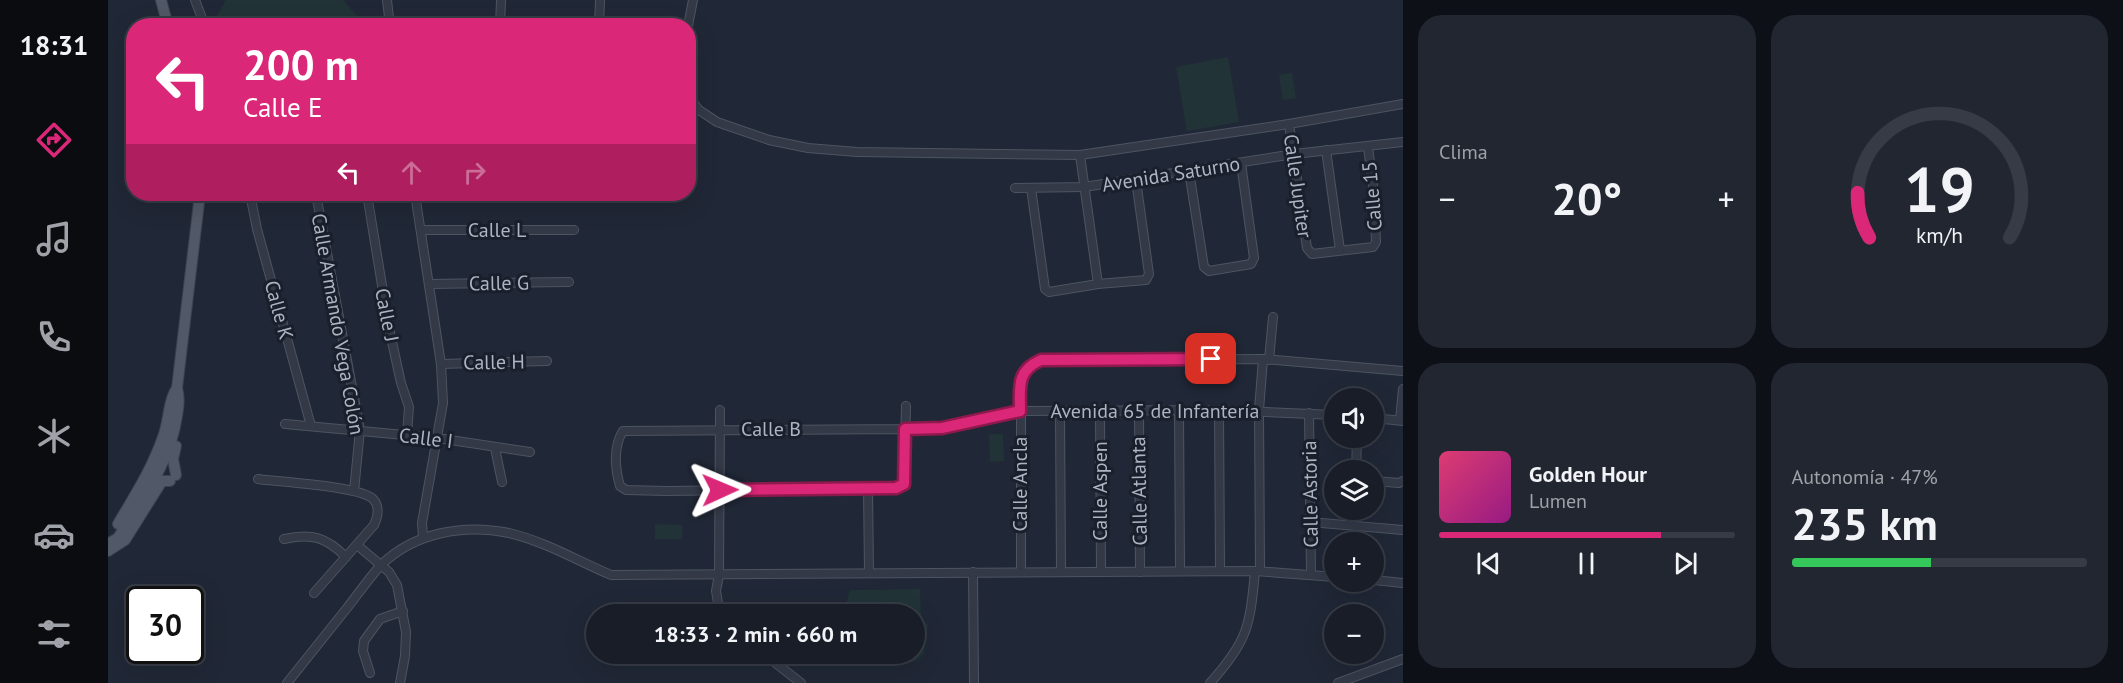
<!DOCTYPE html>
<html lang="es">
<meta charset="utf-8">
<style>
body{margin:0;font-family:"PT Sans",sans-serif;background:#212630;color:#f1f3f6;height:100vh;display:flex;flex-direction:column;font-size:22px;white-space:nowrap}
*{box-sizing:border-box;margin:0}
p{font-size:20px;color:#9fa2a8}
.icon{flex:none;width:33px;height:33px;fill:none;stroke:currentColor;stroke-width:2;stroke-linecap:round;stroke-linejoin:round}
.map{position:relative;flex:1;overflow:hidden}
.sheet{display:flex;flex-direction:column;gap:15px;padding:15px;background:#0d1016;width:720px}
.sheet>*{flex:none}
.banner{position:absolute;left:18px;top:18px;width:570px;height:183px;border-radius:24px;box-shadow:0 6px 24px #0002,0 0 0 2px #363b45;background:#db2777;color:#fff;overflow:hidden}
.tools{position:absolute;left:1216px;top:388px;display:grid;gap:12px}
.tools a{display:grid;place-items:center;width:60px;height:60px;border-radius:50%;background:#181d28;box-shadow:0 6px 24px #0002,0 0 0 2px #363b45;font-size:30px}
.speed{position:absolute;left:18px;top:586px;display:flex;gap:12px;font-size:30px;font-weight:700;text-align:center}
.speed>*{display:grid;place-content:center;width:78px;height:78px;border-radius:50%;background:#181d28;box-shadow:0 6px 24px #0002,0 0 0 2px #363b45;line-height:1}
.speed .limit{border:3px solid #111;border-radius:9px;background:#fff;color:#111}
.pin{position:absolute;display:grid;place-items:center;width:51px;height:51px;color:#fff;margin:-26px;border-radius:12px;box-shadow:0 3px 9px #0006}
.me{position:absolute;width:66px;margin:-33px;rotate:89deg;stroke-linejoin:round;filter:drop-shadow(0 0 4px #0008)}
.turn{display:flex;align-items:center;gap:21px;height:126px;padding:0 18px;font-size:27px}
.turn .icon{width:78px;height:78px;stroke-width:2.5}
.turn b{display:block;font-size:42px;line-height:51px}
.lanes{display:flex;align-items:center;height:57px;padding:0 18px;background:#0003;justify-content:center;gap:30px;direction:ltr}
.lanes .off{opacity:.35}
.big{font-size:45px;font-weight:600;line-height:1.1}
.sheet .card{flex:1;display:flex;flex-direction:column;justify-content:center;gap:9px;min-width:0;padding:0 21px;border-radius:24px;background:#212630}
.sheet .dial{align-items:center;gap:0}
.dial svg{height:156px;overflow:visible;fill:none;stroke:#363b45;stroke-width:7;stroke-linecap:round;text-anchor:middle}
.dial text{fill:#f1f3f6;stroke:none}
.song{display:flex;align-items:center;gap:18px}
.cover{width:72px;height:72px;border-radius:9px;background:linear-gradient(135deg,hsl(340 70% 55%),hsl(310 70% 35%))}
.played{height:6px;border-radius:3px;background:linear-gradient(90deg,#db2777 75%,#363b45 75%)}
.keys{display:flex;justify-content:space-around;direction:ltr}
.heat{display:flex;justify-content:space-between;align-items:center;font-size:33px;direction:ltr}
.charge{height:9px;border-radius:4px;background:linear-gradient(90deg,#34c759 47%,#363b45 0)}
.sheet .tiles{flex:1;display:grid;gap:15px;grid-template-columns:repeat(2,1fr)}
.trip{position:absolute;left:478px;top:604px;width:339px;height:60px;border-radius:30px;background:#181d28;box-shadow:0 6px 24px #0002,0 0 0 2px #363b45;font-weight:600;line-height:60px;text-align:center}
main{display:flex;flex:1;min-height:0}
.tab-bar{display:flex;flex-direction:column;width:108px;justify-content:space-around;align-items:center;background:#0a0c10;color:#9fa2a8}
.tab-bar .icon{width:42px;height:42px}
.tab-bar .selected{color:#db2777}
.tab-bar b{font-size:27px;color:#f1f3f6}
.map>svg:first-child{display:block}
.green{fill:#213337}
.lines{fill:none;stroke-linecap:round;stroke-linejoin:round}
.minor-casing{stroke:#4d5462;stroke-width:10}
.major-casing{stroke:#3c4350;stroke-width:12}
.minor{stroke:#333947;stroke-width:8}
.major{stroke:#515867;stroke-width:10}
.route-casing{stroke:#8e194d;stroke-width:15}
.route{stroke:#db2777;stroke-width:10}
.labels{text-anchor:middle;stroke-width:6;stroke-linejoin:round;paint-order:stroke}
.street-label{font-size:20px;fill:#adb4c4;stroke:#191f2b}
</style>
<main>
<nav class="tab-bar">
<b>18:31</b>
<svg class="icon selected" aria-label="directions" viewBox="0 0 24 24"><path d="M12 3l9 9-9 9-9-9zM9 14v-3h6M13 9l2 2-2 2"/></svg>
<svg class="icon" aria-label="music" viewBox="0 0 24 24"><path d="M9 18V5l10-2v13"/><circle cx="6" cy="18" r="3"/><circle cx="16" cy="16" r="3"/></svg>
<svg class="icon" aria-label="phone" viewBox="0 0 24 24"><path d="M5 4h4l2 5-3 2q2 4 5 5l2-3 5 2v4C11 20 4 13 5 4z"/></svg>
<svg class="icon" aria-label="climate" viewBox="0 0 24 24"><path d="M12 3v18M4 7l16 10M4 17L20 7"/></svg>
<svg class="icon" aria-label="car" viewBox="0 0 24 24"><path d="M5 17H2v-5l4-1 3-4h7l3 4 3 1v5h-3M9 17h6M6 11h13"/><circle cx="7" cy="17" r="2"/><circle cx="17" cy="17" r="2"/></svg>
<svg class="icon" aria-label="filters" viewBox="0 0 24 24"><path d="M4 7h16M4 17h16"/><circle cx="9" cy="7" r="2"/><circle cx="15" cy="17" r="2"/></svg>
</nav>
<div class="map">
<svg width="1295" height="683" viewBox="0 0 1295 683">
<rect width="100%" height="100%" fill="#202736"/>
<g class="green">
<polygon points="118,0 235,0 257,25 104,25"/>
<polygon points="1120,57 1131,122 1079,131 1068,67"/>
<polygon points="1184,73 1188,98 1175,100 1171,75"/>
<polygon points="881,434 895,434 896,461 882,462"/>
<polygon points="547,524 574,525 574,539 547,539"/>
<polygon points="812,589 813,617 815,617 815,623 820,624 816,654 806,662 755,661 749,654 807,654 807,615 739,615 739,600 742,590"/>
</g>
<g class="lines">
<g class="minor-casing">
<g id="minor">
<polyline points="87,0 97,26"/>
<polyline points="279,0 282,26"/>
<polyline points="392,26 393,0"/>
<polyline points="491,26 492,0"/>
<polyline points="580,26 585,0"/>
<polyline points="580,96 591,110 609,122 661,140 700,148 749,152 972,155 1181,124 1295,104"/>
<polyline points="1181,124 1199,248 1204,254 1265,247 1268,242 1266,194 1260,147"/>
<polyline points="1218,150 1232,250"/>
<polyline points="972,155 990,284"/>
<polyline points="1081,171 1096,267 1101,271 1143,264 1146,258 1133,163"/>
<polyline points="907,188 976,187 1186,154 1295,142"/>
<polyline points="923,188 937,289 941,292 990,284 1038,280 1041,274 1028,180"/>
<polyline points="142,194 149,229 203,426"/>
<polyline points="208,194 252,430 246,491"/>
<polyline points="259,194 281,328 293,383 301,407 299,435"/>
<polyline points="307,194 333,364 335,403 314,523 315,538"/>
<polyline points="313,230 466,230"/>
<polyline points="321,284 461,282"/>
<polyline points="1161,360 1165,317"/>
<polyline points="333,364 439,361"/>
<path d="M798,406L796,484L787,488L558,491L518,490L512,486C507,469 505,446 515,431L797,429L834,427L912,411L1111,410L1227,415"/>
<polyline points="952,410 953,572"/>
<polyline points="1031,410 1032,572"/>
<polyline points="1071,410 1072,571"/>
<polyline points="1111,410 1112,571"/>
<polyline points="992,411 993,572"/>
<polyline points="1201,413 1203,575"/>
<polyline points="1266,418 1295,421"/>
<polyline points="1292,420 1295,389"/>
<polyline points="177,424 329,438 422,452"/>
<polyline points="387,448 394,482"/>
<polyline points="1248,471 1249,438"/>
<path d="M150,479C172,482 252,486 265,499C272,506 270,517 266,525L206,593"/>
<polyline points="1266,481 1291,483 1295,481"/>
<polyline points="760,488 761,573"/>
<polyline points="1202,522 1295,530"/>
<path d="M176,539C204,533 218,537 238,557"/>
<polyline points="249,545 281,572 289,585 298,632 297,656 292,683"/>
<polyline points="1152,571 1151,410 1155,359"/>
<polyline points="865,572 866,683"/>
<polyline points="913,572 913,376 921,365 933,360 1155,359 1295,371"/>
<polyline points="1266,580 1295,583"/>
<polyline points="612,615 608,591 611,575 612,410"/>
<polyline points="656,654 693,683"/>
<polyline points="262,673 255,651 256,641 272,619 295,611"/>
<path d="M179,683C199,658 219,633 239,608C250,594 261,578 273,565C307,532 356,524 401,533C436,541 470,561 503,575L1147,571L1227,577"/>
<path d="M1102,683C1140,641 1142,626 1147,571"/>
<polyline points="1230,683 1295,659"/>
</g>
</g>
<g class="major-casing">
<g id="major">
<polyline points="53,0 60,26"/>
<polyline points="68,446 65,459 68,475"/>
<path d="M10,524C27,495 44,469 55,437C61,422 60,401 69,388"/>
<path d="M3,542L10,538C34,498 62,464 69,416C71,406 72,398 69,388L92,194"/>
<polyline points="0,551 17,540 54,481 62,481"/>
</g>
</g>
<use href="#minor" class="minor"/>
<use href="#major" class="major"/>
</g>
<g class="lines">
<g class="route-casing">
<path id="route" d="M612,490L788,488L796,484L797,429L834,428L912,411C912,387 908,371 933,360L1103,359"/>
</g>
<use href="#route" class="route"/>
</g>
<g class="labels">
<g class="street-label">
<text transform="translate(1063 174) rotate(-9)" y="7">Avenida Saturno</text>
<text transform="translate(1190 186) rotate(82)" y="7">Calle Jupiter</text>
<text transform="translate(1264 196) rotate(-95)" y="7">Calle 15</text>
<text x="389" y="237">Calle L</text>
<text transform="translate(391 283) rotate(-1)" y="7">Calle G</text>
<text transform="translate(171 310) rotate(75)" y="7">Calle K</text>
<text transform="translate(279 315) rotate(79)" y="7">Calle J</text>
<text transform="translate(230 324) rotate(80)" y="7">Calle Armando Vega Colón</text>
<text transform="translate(386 362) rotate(-1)" y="7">Calle H</text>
<text x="1047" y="418">Avenida 65 de Infantería</text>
<text x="663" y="436">Calle B</text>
<text transform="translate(318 438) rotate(7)" y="7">Calle I</text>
<text transform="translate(912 484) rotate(-90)" y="7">Calle Ancla</text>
<text transform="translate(992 491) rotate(-90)" y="7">Calle Aspen</text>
<text transform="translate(1031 491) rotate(-91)" y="7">Calle Atlanta</text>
<text transform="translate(1202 494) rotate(-91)" y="7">Calle Astoria</text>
</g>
</g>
</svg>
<div class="tools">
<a><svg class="icon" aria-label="sound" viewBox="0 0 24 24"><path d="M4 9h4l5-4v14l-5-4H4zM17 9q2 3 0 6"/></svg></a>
<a><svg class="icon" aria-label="layers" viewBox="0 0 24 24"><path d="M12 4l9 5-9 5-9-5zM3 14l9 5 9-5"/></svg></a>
<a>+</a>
<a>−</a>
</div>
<div class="speed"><div class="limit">30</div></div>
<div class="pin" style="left:1103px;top:359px;background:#d93025"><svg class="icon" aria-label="arrive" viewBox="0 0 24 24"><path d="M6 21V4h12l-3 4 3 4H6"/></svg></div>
<svg class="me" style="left:612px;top:490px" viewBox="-20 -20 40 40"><path d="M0-17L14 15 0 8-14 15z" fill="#db2777" stroke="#fff" stroke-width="4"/></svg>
<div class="trip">18:33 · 2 min · 660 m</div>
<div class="banner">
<div class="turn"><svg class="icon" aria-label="left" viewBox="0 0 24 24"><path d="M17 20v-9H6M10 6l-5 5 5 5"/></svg><div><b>200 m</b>Calle E</div></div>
<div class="lanes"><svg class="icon" aria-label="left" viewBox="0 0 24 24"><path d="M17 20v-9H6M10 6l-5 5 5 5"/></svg><svg class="icon off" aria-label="ahead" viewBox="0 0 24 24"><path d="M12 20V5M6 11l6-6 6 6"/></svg><svg class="icon off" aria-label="right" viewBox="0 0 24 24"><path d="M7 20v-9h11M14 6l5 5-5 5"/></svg></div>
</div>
</div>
<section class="sheet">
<div class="tiles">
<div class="card"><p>Clima</p>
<div class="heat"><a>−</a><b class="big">20°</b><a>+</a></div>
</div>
<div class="card dial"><svg viewBox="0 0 100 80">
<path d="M14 69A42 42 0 1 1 86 69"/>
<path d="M14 69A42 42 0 0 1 8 46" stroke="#db2777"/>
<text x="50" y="56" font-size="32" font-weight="700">19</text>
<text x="50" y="72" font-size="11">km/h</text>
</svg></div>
<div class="card">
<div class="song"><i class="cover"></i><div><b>Golden Hour</b><p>Lumen</p></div></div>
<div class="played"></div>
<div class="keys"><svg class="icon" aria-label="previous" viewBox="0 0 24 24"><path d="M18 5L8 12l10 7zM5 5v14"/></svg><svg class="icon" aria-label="pause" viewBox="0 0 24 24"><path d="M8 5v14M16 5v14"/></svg><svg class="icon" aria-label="next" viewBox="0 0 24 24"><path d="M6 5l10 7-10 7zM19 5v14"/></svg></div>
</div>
<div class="card"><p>Autonomía · 47%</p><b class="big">235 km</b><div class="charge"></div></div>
</div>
</section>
</main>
